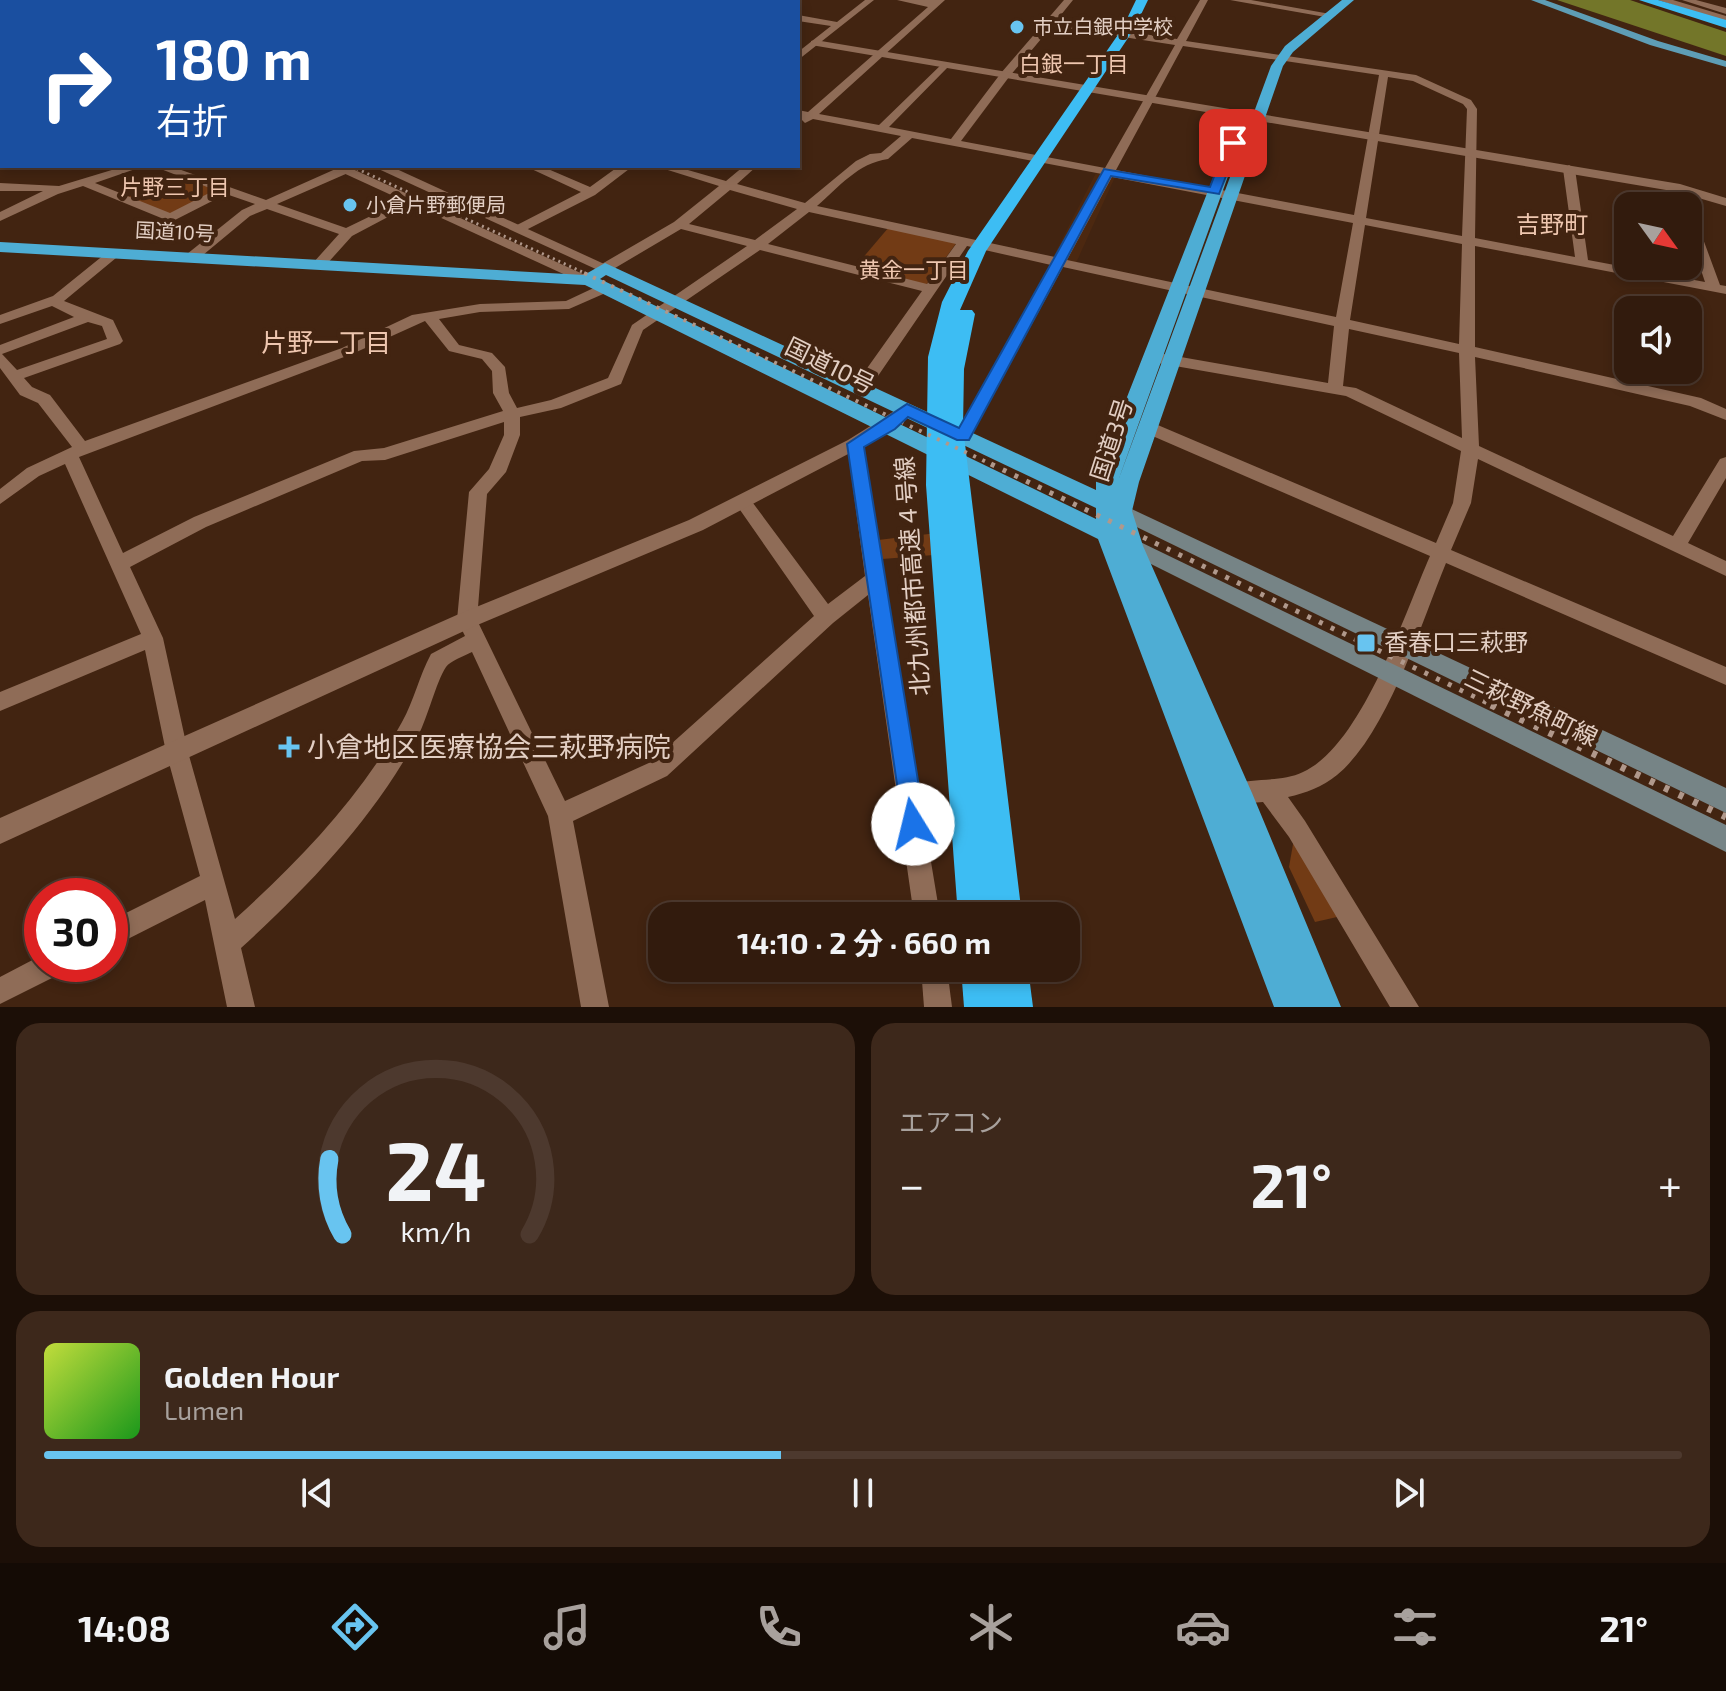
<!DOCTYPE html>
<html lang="ja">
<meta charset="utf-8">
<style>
body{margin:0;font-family:"Exo 2","Noto Sans JP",sans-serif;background:#3d281b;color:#f1f3f6;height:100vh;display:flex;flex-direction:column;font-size:30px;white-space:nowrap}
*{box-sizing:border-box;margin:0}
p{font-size:26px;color:#a8a19d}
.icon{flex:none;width:44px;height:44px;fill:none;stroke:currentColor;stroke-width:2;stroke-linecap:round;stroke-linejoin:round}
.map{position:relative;height:1007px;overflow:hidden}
.details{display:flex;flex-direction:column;gap:16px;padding:16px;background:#1c0f07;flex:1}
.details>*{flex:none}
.banner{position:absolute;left:0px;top:0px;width:800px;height:168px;box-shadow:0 4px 12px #0003,0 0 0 2px #4d392e;background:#1a4fa0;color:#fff;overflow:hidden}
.needle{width:52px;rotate:123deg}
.buttons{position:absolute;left:1614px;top:192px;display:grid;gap:16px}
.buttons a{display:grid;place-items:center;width:88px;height:88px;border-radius:16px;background:#321b0d;box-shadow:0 4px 12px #0003,0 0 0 2px #4d392e;font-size:40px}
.speed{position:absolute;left:24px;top:878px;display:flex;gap:16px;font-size:40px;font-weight:700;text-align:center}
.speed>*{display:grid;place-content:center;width:104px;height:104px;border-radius:50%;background:#321b0d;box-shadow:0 4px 12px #0003,0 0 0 2px #4d392e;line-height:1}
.speed .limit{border:12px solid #d22;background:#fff;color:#111}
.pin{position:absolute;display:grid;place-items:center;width:68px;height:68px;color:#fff;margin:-34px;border-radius:16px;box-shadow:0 4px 12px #0006}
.me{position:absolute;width:88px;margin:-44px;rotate:351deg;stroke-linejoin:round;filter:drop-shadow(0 0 6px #0008)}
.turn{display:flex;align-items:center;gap:28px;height:168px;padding:0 24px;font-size:36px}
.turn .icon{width:104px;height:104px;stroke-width:2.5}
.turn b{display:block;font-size:56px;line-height:68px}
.big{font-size:60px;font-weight:700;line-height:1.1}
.details .widget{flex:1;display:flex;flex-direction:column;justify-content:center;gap:12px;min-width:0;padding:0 28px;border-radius:24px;background:#3d281b}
.details .dial{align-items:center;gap:0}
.dial svg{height:208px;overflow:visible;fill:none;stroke:#4d392e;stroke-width:7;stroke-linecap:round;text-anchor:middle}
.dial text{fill:#f1f3f6;stroke:none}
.song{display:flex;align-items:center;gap:24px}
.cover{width:96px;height:96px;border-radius:12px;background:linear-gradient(135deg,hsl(70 70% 55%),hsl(120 70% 35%))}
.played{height:8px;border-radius:4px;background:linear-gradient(90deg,#68c4f0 45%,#4d392e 45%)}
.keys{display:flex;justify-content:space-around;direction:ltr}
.heat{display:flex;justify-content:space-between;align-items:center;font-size:44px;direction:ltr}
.details .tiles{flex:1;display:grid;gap:16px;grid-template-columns:1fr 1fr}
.widget:last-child{grid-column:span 2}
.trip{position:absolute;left:648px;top:902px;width:432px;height:80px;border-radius:24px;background:#321b0d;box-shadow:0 4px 12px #0003,0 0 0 2px #4d392e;font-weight:700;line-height:80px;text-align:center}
.dock{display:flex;height:128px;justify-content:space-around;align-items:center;background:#140b05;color:#a8a19d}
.dock .icon{width:56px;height:56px}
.dock .current{color:#68c4f0}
.dock b{font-size:36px;color:#f1f3f6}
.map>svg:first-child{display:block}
.built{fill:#4c2810}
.green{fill:#723b15}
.water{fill:#737629}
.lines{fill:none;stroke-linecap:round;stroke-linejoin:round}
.minor{fill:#8f6c57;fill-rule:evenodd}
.tertiary{fill:#8f6c57;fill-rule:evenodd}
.secondary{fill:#768486;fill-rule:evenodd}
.primary{fill:#5e9db5;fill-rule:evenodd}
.trunk{fill:#4eadd4;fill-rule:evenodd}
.motorway{fill:#3dbdf3;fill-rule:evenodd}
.rail-far3{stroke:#b0988b;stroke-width:3;stroke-dasharray:2 4;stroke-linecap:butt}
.rail-far2{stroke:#b0988b;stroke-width:4;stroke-dasharray:3 7;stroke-linecap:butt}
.rail-far1{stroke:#b0988b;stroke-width:5;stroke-dasharray:4 9;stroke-linecap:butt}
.rail{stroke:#b0988b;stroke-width:7;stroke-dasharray:5 11;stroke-linecap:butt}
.route{fill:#1a73e8;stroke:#114b97;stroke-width:2}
.poi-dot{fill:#68c4f0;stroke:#422411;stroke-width:3}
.labels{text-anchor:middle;stroke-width:8;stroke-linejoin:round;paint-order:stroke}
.far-poi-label{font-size:20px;fill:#e3cfc4;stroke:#422411;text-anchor:start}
.far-street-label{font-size:20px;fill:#e3cfc4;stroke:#422411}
.far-neighbourhood-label{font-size:22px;fill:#eec6af;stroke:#422411}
.far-quarter-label{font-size:24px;fill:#eec6af;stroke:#422411}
.street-label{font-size:24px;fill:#e3cfc4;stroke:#422411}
.poi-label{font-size:24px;fill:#e3cfc4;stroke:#422411;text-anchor:start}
.neighbourhood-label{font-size:26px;fill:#eec6af;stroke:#422411}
.near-poi-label{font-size:28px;fill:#e3cfc4;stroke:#422411;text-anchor:start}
</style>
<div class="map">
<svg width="1726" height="1007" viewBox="0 0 1726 1007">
<rect width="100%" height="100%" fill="#422411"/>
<polygon class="built" points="1096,173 1115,177 1076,263 1053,257"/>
<g class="green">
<polygon points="184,176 222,190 172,217 125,198"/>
<polygon points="889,227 957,242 926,285 855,267"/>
<polygon points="971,529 973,552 882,559 878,540"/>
<polygon points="1295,833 1346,915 1315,922 1289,867"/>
</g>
<polygon class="water" points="1557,0 1630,0 1726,32 1726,56"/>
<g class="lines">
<g class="minor">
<polygon points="205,0 216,0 217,2 206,2"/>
<polygon points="284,0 297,0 298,2 285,2"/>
<polygon points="399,0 412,0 413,2 400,2"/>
<polygon points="678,0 698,0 699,2 679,2"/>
<polygon points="865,0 874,0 798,60 798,52 831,26 798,21 798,15 837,22"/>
<path d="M897,0H945L819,114L879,125L944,62L949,65L948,67L889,127L951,139L1001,73L1064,0H1073L1056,21L1177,39L1200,0H1208L1186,41L1416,75L1471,100L1477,109L1475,238L1575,257L1563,169L1569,165L1575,169L1588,260L1705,282L1688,231V208L1692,209L1720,285L1726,286V294L1475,246V347L1701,398L1726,409V420L1690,406L1475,357L1479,446L1673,536L1720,459L1726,457V478L1688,543L1726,561V576L1478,459L1471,503L1451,550L1726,667V685L1446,563C1421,624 1387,734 1337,775C1322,787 1306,793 1288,797L1305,821L1419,1007H1390L1289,837L1263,802L1238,804L1230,801L1226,793L1230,785C1253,777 1280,783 1303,772C1362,745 1404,615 1430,556L1141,431L1139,427L1147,422L1153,423L1436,543L1453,503L1461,451L1346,396L1158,363L1150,358L1158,353L1328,383L1334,326L1063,267L971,436L969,440H957L955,436L1051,265L967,246L867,392L861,393L853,388L922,291L760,250L643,330L621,384L561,408L520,417V435L506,472L487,494L477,620L565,801L651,762L814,616L738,507L735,503L738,499H750L828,604L865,576L847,444L849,440H861L940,916H914L868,595L833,623L667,776L573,821L609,1007H581L548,816L472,652C464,656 450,661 446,667C436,682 428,717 418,736C374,818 309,886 241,948L255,1007H227L205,900L110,948V921L200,876L166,752L145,650L0,711V692L141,634L65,464L39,476L0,504V489L27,468L72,447L38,403L20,395L0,368V345L74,317L52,306L0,324V315L53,296L110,250H120L122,253L64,301L113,320L123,341L120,344L24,378L32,387L50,395L85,441L342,348L412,315L480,304L566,301L600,285H610V291L569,309L480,312L439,319L459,345L492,353L505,367L509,393L517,408L551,400L608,378L632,325L747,246L681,229L610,271H600V265L674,222L719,186L655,166H674L726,181L744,166H757L737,184L805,203L856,161L870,154L881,153L901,136L813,119L805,123L798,116V110L808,112L928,7ZM1052,26L1175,45L1105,168L961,141L1009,77ZM1183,46L1379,75L1354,215L1116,170ZM1388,77L1413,81L1463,104L1467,109L1462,236L1366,218ZM912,138L1102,174L1055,257L817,206C839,187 858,163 888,159ZM1112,177L1353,223L1336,317L1067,260ZM730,190L797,209L755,240L689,224ZM809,212L956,244L927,284L768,244ZM1365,225L1462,244L1459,344L1350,320ZM425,321L449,351L482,359L492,371L493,393L503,411L384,448L354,451L194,517L123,553L79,457L352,354ZM88,322L102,326L107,339L17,370L2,354ZM1349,329L1459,353L1462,438L1356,388L1343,386ZM504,422V435L489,469L469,492L457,620L465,636L431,654C419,676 414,701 402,722C360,798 299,861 235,919L188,752L163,638L130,567L206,527L362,461L385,460Z"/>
<polygon points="1230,0 1251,0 1336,15 1331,18"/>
<polygon points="1682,0 1696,0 1726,8 1726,14"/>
<rect x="0" y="46" width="2" height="6"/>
<rect x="0" y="104" width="2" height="7"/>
<polygon points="2,161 2,166 7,166 0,170"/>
<polygon points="125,166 144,166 95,183 170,213 215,190 153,166 170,166 266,200 340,167 348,167 348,173 277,204 346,228 410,197 420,200 352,236 325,266 320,267 313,263 339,234 267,209 250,216 197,260 187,260 187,254 242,210 255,204 226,194 171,222 83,186 58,194 0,221 0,212 43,191 0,191 0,183 59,186"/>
<polygon points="525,166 541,166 590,187 619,166 633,166 595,195 522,232 516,228 517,225 581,192"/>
<polygon points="42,955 42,964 66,964 62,973 0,1004 0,977"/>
<polygon points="921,968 947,968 952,1007 924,1007"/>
</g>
<g class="tertiary">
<polygon points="224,0 240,0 223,2"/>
<polygon points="1658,0 1673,0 1726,16 1726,22"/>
<rect x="0" y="13" width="2" height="7"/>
<polygon points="815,40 1680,184 1726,198 1726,206 1678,192 811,45 811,41"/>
<polygon points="328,166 346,166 596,280 593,283 583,283"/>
<polygon points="372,166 390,166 613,268 610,271 600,271"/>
<polygon points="907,403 916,409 896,429 703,530 475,626 0,844 0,818 459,614 689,520 848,440"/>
</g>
<g class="secondary">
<polygon points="1121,504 1726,788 1726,813 1114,516 1111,511 1114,506"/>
<polygon points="1132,538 1726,825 1726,852 1125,551 1122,546 1125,541"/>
</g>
<polygon class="primary" points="1531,0 1545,0 1658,41 1726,61 1726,67 1650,45"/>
<g class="trunk">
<polygon points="0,0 4,0 7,2 0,6"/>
<path d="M1342,0H1354L1293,52L1283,66L1139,482L1132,511L1143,546L1252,793L1341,1007H1274L1098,539L585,285L0,252V242L584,275L605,263L1096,490V476L1217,168L1224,164L1231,168L1118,481L1271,66L1285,46ZM606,275L1096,508V519L600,279Z"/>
</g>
<g class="motorway">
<polygon points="1136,0 1148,0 1134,29 986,251 960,310 972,310 975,314 964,369 963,427 1022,916 958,916 926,485 928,357 942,302 968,251 1122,29"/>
<polygon points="1639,0 1658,0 1726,20 1726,28"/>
<polygon points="961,968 1028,968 1033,1007 964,1007"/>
</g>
<polyline class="rail-far3" points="351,166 589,275"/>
<polyline class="rail-far2" points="584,273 995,466"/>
<polyline class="rail-far1" points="991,464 1496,707"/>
<polyline class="rail" points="1491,705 1726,817"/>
</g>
<polygon class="route" points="1233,139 1239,143 1219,194 1111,176 969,440 957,440 908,417 895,429 864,447 925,824 922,832 913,835 904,832 847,444 907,404 959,428 1104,169 1210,187 1227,143"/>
<g class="poi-dot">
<circle cx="1017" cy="27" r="8"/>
<circle cx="350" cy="205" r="8"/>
<rect x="1356" y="633" width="20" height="20" rx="4"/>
<path d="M285 735h8v8h8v8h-8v8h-8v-8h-8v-8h8z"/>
</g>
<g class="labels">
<g class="far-poi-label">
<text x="1033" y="34">市立白銀中学校</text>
<text x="366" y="212">小倉片野郵便局</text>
</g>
<g class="far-street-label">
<text transform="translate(175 232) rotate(3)" y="7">国道10号</text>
</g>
<g class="far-neighbourhood-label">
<text x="1074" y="72">白銀一丁目</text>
<text x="175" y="195">片野三丁目</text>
<text x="914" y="278">黄金一丁目</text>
</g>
<g class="far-quarter-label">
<text x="1552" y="233">吉野町</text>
</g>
<g class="street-label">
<text transform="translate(830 366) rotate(26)" y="8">国道10号</text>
<text transform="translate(1112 440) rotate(-72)" y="8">国道3号</text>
<text transform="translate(913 576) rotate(-94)" y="8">北九州都市高速４号線</text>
<text transform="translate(1531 708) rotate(26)" y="8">三萩野魚町線</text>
</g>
<g class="poi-label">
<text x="1384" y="651">香春口三萩野</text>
</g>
<g class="neighbourhood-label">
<text x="326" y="352">片野一丁目</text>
</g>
<g class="near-poi-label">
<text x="307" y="757">小倉地区医療協会三萩野病院</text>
</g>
</g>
</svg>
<div class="buttons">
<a><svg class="needle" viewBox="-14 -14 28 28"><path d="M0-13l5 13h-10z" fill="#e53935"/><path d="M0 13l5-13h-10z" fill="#a8a19d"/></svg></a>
<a><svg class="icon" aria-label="sound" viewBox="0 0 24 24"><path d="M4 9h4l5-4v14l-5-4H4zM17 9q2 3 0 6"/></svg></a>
</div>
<div class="speed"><div class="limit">30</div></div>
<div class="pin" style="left:1233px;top:143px;background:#d93025"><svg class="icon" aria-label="arrive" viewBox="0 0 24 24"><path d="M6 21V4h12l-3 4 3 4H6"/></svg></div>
<svg class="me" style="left:913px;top:824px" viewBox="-20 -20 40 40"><circle r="19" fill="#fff"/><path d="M0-13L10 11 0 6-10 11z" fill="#1a73e8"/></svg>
<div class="trip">14:10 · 2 分 · 660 m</div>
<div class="banner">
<div class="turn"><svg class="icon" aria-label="right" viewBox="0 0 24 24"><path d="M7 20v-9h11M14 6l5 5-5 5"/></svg><div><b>180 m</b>右折</div></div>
</div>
</div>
<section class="details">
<div class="tiles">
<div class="widget dial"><svg viewBox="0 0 100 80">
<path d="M14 69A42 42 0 1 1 86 69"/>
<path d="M14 69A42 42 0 0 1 9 40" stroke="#68c4f0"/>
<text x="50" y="56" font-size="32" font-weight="700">24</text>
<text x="50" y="72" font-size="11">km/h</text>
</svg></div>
<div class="widget"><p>エアコン</p>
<div class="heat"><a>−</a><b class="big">21°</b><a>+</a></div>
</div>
<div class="widget">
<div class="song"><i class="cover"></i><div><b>Golden Hour</b><p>Lumen</p></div></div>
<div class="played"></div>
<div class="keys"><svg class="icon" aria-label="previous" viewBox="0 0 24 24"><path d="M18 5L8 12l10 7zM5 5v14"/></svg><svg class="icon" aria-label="pause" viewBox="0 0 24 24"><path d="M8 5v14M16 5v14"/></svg><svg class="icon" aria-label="next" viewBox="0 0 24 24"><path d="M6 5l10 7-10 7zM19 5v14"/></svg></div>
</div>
</div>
</section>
<nav class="dock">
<b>14:08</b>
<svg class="icon current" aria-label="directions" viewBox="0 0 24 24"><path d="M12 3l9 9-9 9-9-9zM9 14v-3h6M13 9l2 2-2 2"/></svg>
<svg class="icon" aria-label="music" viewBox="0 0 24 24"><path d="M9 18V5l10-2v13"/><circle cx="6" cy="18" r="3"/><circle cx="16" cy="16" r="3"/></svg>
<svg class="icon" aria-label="phone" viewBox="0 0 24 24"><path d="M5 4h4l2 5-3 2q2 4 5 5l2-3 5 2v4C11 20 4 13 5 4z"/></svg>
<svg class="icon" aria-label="climate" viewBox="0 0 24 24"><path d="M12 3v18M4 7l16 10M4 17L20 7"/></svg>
<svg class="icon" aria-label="car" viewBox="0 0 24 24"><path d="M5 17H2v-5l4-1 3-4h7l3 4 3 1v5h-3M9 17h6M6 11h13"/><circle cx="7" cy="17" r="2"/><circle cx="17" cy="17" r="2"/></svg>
<svg class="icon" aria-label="filters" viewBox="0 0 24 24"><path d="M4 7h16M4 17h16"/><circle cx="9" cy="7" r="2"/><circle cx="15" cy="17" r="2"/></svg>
<b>21°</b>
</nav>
